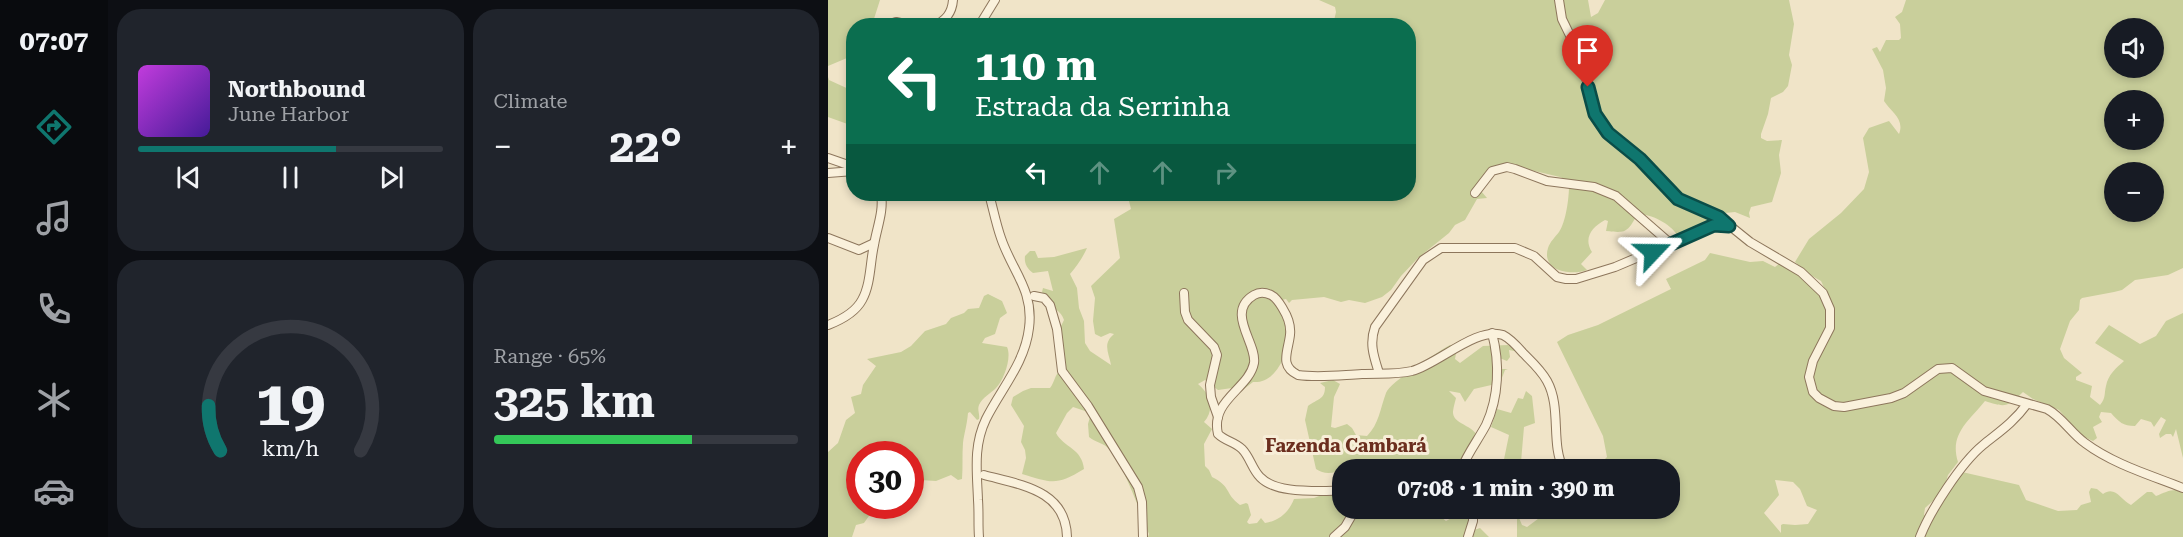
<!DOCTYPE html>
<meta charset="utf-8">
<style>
body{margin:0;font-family:"Roboto Serif",serif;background:#20242c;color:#f1f3f6;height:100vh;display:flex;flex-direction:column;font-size:22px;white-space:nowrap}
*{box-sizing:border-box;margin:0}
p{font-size:20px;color:#9ea1a6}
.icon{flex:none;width:33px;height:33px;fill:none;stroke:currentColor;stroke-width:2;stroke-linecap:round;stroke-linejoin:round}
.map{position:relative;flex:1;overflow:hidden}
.side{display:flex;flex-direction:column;gap:9px;padding:9px;background:#0d0f14;width:720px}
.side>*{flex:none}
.guide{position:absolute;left:18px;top:18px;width:570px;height:183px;border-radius:24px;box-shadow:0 3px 9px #0003;background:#0b6e4f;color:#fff;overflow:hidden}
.fabs{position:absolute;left:1276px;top:18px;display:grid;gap:12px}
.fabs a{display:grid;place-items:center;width:60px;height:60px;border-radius:50%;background:#171b24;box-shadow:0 3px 9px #0003;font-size:30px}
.speed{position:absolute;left:18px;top:441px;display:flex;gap:12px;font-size:30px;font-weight:700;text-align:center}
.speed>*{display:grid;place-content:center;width:78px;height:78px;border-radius:50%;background:#171b24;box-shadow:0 3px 9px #0003;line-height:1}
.speed .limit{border:9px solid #d22;background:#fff;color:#111}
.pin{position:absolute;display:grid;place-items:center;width:51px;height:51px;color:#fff;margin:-62px -26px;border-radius:50% 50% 50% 0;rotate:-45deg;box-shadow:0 0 6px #0007}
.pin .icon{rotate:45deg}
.me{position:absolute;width:66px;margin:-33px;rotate:67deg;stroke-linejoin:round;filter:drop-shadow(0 0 4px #0008)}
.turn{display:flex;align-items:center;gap:21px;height:126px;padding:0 30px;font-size:27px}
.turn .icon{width:78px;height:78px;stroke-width:2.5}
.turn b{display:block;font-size:42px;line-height:51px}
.lanes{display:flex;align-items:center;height:57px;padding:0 30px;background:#0003;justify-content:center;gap:30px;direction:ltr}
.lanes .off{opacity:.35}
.big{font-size:45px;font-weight:700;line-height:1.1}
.side .widget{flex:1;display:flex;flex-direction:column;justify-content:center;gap:9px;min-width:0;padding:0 21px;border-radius:24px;background:#20242c}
.side .dial{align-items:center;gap:0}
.dial svg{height:156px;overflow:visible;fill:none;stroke:#363941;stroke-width:7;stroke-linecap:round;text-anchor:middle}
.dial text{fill:#f1f3f6;stroke:none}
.song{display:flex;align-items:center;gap:18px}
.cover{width:72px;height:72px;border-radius:9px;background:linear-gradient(135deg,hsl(290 70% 55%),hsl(260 70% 35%))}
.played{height:6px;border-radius:3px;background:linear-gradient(90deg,#0f766e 65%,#363941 65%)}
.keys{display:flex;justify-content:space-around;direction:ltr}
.heat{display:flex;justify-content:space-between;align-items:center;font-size:33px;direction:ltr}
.charge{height:9px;border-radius:4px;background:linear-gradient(90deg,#34c759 65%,#363941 0)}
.side .tiles{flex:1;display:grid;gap:9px;grid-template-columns:repeat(2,1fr)}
.trip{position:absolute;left:504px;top:459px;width:348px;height:60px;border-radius:24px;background:#171b24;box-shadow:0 3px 9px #0003;font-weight:700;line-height:60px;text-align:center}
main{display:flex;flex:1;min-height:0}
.dock{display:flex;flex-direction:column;width:108px;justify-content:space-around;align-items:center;background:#090b0e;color:#9ea1a6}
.dock .icon{width:42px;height:42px}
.dock .selected{color:#0f766e}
.dock b{font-size:27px;color:#f1f3f6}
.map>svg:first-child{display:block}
.green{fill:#c9cf9b;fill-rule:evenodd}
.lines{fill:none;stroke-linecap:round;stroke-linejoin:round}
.minor-casing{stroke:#8d765c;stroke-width:10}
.minor{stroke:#faf1dc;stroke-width:8}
.route-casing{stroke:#0a4d48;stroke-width:15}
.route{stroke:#0f766e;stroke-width:10}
.labels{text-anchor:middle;stroke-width:6;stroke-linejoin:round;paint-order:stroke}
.neighbourhood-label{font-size:18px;font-weight:bold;fill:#6b2e1e;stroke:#f7eed8}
</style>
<main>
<nav class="dock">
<b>07:07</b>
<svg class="icon selected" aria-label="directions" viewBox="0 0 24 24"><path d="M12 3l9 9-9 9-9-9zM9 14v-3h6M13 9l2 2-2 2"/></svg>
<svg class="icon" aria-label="music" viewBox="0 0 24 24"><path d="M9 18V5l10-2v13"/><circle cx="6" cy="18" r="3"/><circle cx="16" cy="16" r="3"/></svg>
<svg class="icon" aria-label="phone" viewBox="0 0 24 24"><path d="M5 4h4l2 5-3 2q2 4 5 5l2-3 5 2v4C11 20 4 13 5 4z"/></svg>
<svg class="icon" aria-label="climate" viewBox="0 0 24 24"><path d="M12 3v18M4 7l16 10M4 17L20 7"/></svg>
<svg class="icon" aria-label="car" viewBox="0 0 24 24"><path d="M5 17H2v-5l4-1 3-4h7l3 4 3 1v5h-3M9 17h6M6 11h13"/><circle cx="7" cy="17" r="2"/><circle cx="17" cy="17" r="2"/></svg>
</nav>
<section class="side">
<div class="tiles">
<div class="widget">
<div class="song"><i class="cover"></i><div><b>Northbound</b><p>June Harbor</p></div></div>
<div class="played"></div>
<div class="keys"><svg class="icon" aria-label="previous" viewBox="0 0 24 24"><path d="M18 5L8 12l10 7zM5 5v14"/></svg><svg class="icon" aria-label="pause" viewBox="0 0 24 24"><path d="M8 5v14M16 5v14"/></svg><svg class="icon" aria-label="next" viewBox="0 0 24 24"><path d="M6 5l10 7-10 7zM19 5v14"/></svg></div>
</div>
<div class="widget"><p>Climate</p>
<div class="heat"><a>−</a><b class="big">22°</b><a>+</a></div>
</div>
<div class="widget dial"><svg viewBox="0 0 100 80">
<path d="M14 69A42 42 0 1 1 86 69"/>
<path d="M14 69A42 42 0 0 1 8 46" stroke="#0f766e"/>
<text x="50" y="56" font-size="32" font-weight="700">19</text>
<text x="50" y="72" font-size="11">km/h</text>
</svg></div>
<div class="widget"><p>Range · 65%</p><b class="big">325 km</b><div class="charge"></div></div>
</div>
</section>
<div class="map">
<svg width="1355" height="537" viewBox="0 0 1355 537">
<rect width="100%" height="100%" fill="#f0e4c8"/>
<g class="green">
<polygon points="0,0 52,0 44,25 26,26 25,53 19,58 0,66"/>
<path d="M491,0H760L763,17L770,13L777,0H961L966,24L961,55L964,65L960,86L955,92L943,98L940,114L933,134V138L939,141L954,140L951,155L953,173L944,202L923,207L921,213L922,218L907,212L897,213L882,207L876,213L880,220L881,228L850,237C845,225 821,212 809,215C799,233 798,233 778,231L780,221L777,220C764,227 755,238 764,252L753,264L759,270C743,276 713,271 720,248C722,242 727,237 731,232C738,222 741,198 741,186L753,190H762L732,177L690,167L664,173L654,185L653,191L659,198L649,199L637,220L627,225L621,233L590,258L573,276L563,290L554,297L537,303L521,300L513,302L496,297L464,300L461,303L458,299L454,300L461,326L455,352V359C449,372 440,383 425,382L408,395L404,388L390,390L377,380L370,384C381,393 388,408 376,422L384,429L376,444L377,466L381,470L384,477C404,487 396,493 412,505L418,503L420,504L423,515L419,522L421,524L429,523L433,518L437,523C451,521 461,512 466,499L486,498L514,487V508L603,509L618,521L629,515L634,509H641L640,528L643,531L652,528L661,537H320L321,534C312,512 296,465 281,449C276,443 267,442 261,437L260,424L263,413L245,407L239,413L228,433C236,448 254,448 256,469C228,486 224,483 194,474L198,458L197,450L193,442L196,426L183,405L185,397L195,391L203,388H222C227,382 226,375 233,370L231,330L236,320C233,311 225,307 217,303L218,297L214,292L215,288L225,291L220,271L205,273C199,269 196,263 197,256L202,251H207L210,258L226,257L259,248C255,257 249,266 242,274L249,288L251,308L256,321L257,343L262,351L283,365C281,353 274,344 286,334L282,333L273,337L267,334L265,321L267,298L263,286L292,258L286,219L303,209L301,201L304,194H580V26L505,25L508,12L507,7Z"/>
<path d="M1078,0H1355V268L1340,275L1307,280L1294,290L1286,292L1254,298L1252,300L1251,310L1242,321L1232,349L1236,358L1254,373L1248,377V380L1264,386L1262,397L1272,405C1278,398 1276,394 1278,386C1280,375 1288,368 1296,361L1267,343L1281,325L1312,344L1328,336L1338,321L1355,313V458L1348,429L1345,437L1343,434H1338L1332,438L1331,434L1338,420L1333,417L1326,427L1323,422L1313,419L1307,426C1295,426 1291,422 1283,413L1273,412L1271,417L1274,422L1265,427L1269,438L1265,441L1254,436L1231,410L1205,399L1195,392C1179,407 1178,408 1157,401C1141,421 1121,434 1130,462L1120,475L1115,492L1097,508L1096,515L1104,518L1134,472L1191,485L1198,500L1230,511L1249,510L1253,505L1263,502L1261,492L1263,488L1269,489L1275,494C1287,485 1293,500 1303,505L1319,492H1324L1328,496C1338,492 1344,488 1355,491V537H689V513L694,525L699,527L718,513L716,509H732L734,511L737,508H842V470L774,469L776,460L779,457L775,436L729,342L740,335L770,325L843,289L838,279L877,260L882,253L922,262L935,261L947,267L952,263L960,266L1001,298L993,281C983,276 976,270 967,262L981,239L1013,213L1036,189L1041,172L1035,138L1041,128L1061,121L1071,134C1077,119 1063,112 1056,101L1058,88L1055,70L1044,49L1049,47L1052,52L1058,40H1071L1073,38L1072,24L1067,17L1074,12ZM1287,28H1326V68H1287ZM1287,100H1326V140H1287ZM1287,172H1326V212H1287ZM947,480L965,482L972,489L979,506L989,510L980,524L967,525L955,524L953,525V533L936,513L951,495Z"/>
<polygon points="0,77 1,80 25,91 25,126 0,117"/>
<path d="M160,294L174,301L179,313L172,318L167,334L157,338L154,343L179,347C184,357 176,380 168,388C163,393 154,398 151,405C149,410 152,414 151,419L149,420L142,412L140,413C139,425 136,434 135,443C134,455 135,467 134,479L130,480L123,475L108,481L92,480L83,485L82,454H32V506H48L36,523L28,525L24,537H0V452L10,443L18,420L27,413L23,397L33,394L35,385L48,366L39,359L73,352L83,346L97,331L118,324L123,318L136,313L140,309L151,308L156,296Z"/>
<path d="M622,345L629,348L627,359L632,363L655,346L680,345L691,352L681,350L682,357L679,361L669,357L668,364L673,369H680L677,370L672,383L646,389L637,402L632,393L621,391L628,398C627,402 625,409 625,413C626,426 650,424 652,444L647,450L636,454L628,469H540V466C522,461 505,481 488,469L477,420L480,406C489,399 497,400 497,387L492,383L505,380L512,384L506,397L503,427L507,428L519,424L524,428L528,435L539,436C551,424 552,409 558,393C562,382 610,352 622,345Z"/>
<polygon points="698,391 704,396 707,423 696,427 693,462 699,469 674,469 681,435 663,427 669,409 683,413 690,398 695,399"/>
</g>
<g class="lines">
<g class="minor-casing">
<g id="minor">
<path d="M731,0L734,19L753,58L767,114L780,133L812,159L850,199L891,217L922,242L973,272L995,293L1002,309V328L985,361L981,377L985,392L991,398L1006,406L1016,407L1063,398L1076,393L1110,369L1124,368L1156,391L1219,409C1234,417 1243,433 1257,443C1285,464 1322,475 1355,488"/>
<polyline points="56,26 68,22 86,26"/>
<path d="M105,26C118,21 124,13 125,0"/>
<polyline points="151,26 167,0"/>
<polyline points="0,158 26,167"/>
<polyline points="0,173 26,171"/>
<polyline points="647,193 664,171 679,167 687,169 719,181 766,187 788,196 843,244"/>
<polyline points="0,238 31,250 46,243"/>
<polyline points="356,293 357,312 360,320 386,347 389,355 382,385 383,397 390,417"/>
<polyline points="206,296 216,298 222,305 229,329 234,371 260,406 310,487 314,502 315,537"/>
<path d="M0,325C13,320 27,313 34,300C43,284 42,262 46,245C49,227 56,211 53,194"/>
<path d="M551,373C546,357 541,344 547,327L595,260L613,248H687L706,256L729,277L738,279H748L787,267L886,225L901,226"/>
<path d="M633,470C639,454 650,440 658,425C671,397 672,363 664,333"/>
<path d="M156,475C193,485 238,490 239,537"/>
<path d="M514,491C492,490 449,495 432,477C424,469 422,457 414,449C407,442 397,441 390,434C382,400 421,389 426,363C429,343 397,312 426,295C431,292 437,292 443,295C449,298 452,304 455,309C460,317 463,326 462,335C460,352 451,366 470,375C491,378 513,375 534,374C550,373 567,375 584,371C610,364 649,326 675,335C683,339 689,346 695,353C704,362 713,370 719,381C734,408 722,444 736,470"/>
<path d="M151,537C150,525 151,513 150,500C149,472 145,446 158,419C173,389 197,363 201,328C206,290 184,271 173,238C168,224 165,208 161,194"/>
<polyline points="506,537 517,527 528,508"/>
<polyline points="640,537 645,521 645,508"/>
<path d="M1092,537C1102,511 1133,463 1155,445C1171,432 1186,422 1199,404"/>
</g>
</g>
<use href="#minor" class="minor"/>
</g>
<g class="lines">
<g class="route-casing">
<polyline id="route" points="760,87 767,114 780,133 812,159 850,199 891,217 901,226 886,225 825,252"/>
</g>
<use href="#route" class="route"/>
</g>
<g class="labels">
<g class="neighbourhood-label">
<text x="518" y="452">Fazenda Cambará</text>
</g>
</g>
</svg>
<div class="fabs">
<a><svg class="icon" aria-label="sound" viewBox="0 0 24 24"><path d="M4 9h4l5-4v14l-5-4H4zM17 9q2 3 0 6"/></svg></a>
<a>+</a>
<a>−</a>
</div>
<div class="speed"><div class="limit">30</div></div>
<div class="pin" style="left:760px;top:87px;background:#d93025"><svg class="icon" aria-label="arrive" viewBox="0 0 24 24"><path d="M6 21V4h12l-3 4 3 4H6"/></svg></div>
<svg class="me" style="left:825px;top:252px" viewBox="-20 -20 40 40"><path d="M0-17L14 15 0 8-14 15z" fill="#0f766e" stroke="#fff" stroke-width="4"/></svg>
<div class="trip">07:08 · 1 min · 390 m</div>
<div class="guide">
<div class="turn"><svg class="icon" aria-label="left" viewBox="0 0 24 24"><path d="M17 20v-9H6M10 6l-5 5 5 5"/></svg><div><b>110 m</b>Estrada da Serrinha</div></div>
<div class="lanes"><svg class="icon" aria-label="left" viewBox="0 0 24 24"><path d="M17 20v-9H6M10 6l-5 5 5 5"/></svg><svg class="icon off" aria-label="ahead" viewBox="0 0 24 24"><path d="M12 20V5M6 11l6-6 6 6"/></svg><svg class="icon off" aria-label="ahead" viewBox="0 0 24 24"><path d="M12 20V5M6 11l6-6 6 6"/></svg><svg class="icon off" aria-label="right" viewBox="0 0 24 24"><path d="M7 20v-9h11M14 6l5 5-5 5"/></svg></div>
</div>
</div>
</main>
